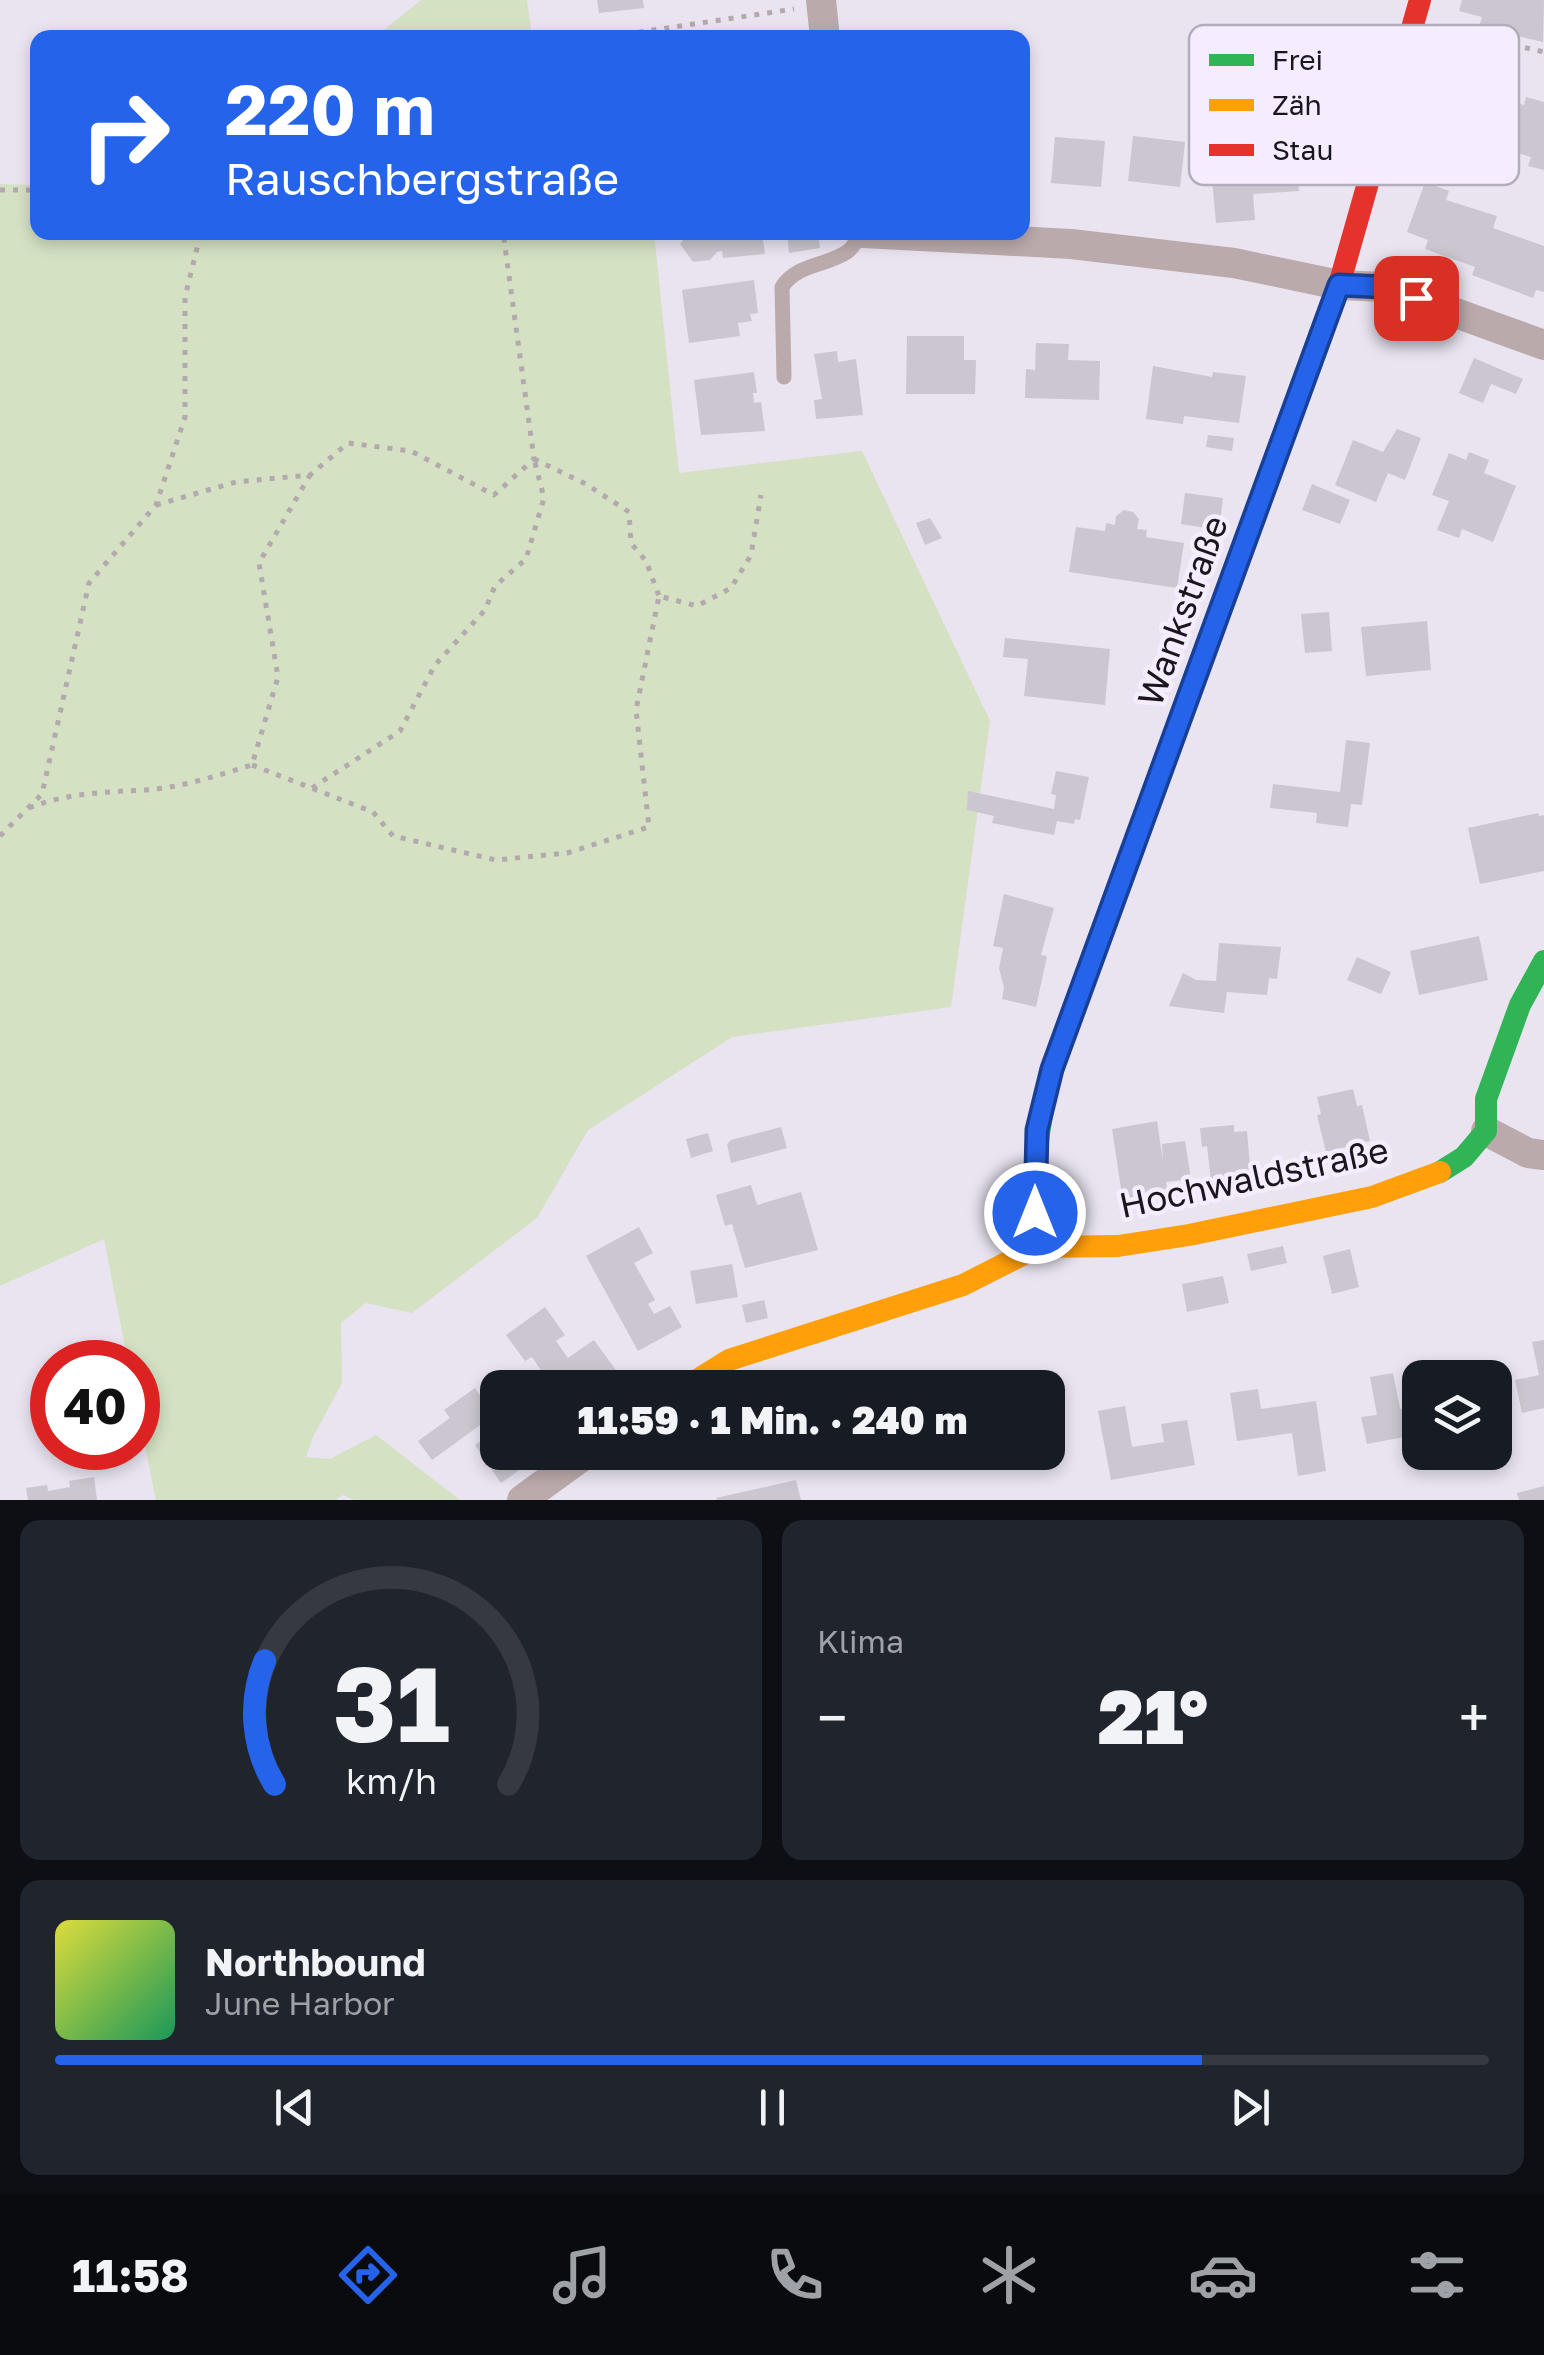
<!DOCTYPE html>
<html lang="de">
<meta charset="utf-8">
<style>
body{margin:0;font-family:"Golos Text",sans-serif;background:#20242c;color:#f1f3f6;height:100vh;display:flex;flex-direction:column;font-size:38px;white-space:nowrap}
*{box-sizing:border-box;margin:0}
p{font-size:32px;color:#9ea1a6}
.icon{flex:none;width:55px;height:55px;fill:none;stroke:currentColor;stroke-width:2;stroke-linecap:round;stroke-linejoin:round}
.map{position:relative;height:1500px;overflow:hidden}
.sheet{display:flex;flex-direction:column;gap:20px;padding:20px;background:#0d0f14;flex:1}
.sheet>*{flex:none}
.guide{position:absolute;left:30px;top:30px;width:1000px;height:210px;border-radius:20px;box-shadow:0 5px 15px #0003;background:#2563eb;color:#fff;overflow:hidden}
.buttons{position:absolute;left:1402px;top:1360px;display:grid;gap:20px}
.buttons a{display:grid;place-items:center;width:110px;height:110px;border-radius:20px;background:#171b24;box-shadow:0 5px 15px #0003;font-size:50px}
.speed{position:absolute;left:30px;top:1340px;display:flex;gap:20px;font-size:50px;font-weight:700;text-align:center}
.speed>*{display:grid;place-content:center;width:130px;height:130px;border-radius:50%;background:#171b24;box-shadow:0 5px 15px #0003;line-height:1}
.speed .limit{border:15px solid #d22;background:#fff;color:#111}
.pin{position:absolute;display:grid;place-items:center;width:85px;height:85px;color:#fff;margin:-42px;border-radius:20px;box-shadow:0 5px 15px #0006}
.me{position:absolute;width:110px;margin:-55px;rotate:0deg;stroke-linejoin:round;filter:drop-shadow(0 0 8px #0008)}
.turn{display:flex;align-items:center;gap:35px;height:210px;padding:0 30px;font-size:45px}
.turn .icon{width:130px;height:130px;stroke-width:2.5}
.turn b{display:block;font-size:70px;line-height:85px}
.big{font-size:75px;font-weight:800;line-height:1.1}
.sheet .tile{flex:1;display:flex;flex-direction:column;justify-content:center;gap:15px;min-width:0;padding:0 35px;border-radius:20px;background:#20242c}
.sheet .dial{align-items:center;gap:0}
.dial svg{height:260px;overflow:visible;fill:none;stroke:#363941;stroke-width:7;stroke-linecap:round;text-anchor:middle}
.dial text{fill:#f1f3f6;stroke:none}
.song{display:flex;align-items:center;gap:30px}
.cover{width:120px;height:120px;border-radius:15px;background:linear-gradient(135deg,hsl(60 70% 55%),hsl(150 70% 35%))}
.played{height:10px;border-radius:5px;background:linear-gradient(90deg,#2563eb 80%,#363941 80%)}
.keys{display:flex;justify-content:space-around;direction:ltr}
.heat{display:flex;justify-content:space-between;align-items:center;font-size:55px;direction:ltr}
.sheet .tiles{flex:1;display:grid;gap:20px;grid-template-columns:1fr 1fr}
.tile:last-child{grid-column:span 2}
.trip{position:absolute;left:480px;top:1370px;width:585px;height:100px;border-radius:20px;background:#171b24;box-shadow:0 5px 15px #0003;font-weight:800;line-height:100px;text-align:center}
.dock{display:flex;height:160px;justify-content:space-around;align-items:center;background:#090b0e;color:#9ea1a6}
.dock .icon{width:70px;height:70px}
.dock .on{color:#2563eb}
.dock b{font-size:45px;color:#f1f3f6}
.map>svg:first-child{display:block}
.green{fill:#d4e1c3}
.building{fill:#cbc6cf}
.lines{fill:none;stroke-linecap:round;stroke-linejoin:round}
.path{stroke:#b4a9ad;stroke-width:5;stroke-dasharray:5 8;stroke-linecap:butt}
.lane{stroke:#bbaaab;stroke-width:15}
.street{stroke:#bbaaab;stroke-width:30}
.fast{stroke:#30b455;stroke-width:22}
.slow{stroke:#ff9f0a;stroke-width:22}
.jam{stroke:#e5322d;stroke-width:22}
.route-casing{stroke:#184099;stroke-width:25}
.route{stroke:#2563eb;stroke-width:18}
.labels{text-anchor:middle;stroke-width:9;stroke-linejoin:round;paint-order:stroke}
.street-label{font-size:35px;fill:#19161d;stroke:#f5edff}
.key{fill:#f5edff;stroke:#b3acbb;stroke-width:2.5}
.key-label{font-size:28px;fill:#19161d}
</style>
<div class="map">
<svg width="1544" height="1500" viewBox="0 0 1544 1500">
<rect width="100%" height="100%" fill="#e9e4f0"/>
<g class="green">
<polygon points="421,0 527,0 532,37 375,37"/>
<polygon points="0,184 37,185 38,232 654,233 679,473 862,451 990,721 951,1007 732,1037 588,1130 537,1218 412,1313 366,1303 341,1323 342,1383 313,1437 306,1457 330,1459 376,1435 460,1500 354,1500 343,1495 336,1500 156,1500 138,1412 138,1362 128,1362 104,1239 0,1286"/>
</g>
<g class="building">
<polygon points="597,0 643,0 644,8 599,13"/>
<polygon points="1462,0 1544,0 1543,42 1479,27 1482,17 1459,11"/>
<polygon points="1459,41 1485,49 1476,77 1500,85 1497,97 1524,105 1526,97 1544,102 1544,170 1528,166 1531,157 1511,151 1509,156 1478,147 1481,138 1459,132 1458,137 1433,129"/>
<polygon points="1322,118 1325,163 1297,165 1299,191 1253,194 1255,220 1216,223 1210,157 1243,154 1242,144 1295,140 1294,120"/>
<polygon points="1133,136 1185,142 1180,187 1128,181"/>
<polygon points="1055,137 1105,141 1101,187 1051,183"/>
<polygon points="1425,182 1449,191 1446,200 1497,216 1493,228 1544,246 1544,292 1536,290 1533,298 1472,275 1475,267 1425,249 1428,240 1407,232"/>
<polygon points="683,232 762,232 765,254 723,258 722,251 717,252 710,260 693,262 680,244 684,239"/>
<polygon points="787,232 818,232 820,248 789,253"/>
<polygon points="754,280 758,313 750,314 752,321 738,323 740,336 689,343 682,290"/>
<polygon points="907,336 964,336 964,360 976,360 975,394 906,394"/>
<polygon points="1036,343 1069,344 1068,360 1100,361 1099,400 1025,398 1026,369 1035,370"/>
<polygon points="837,351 838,362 856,359 863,415 816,419 814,400 822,399 814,354"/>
<polygon points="1474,358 1523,379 1516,394 1491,384 1483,403 1459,393"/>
<polygon points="1153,366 1212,377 1213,372 1246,376 1239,423 1184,416 1183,424 1146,419"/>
<polygon points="754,372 757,393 753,393 754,403 761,402 765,431 701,435 694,380"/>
<polygon points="1397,429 1421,438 1405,480 1388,473 1376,502 1335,485 1353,440 1383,452"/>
<polygon points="1208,435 1234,438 1232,451 1206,447"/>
<polygon points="1469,452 1489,460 1484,473 1516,486 1493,542 1462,529 1459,538 1437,530 1449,501 1432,495 1449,453 1466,460"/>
<polygon points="1312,484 1350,500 1340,524 1302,510"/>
<polygon points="1185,493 1223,498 1219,530 1181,524"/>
<polygon points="1124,510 1133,512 1139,519 1137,529 1147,530 1146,537 1184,543 1177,588 1069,572 1076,527 1105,531 1106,523 1115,525 1116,516"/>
<polygon points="930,518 942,538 925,545 916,523"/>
<polygon points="1329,612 1332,651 1305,653 1301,614"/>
<polygon points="1427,621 1431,670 1366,676 1361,627"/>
<polygon points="1005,638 1110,649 1105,705 1024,696 1028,659 1003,657"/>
<polygon points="1346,740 1370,743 1362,805 1351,804 1348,827 1316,823 1317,813 1270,808 1273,784 1340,792"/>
<polygon points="1056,771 1089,777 1080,820 1075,819 1074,824 1057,821 1054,835 992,823 994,816 967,810 968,791 1054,809 1056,795 1051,794"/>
<polygon points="1538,813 1539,816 1544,815 1544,871 1480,884 1468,828"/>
<polygon points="1004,894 1054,908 1041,955 1047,956 1036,1007 1002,999 1004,988 999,968 1003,948 993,946"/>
<polygon points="1479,936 1488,980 1419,995 1410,951"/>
<polygon points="1219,943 1281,947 1277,979 1269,978 1267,995 1227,992 1224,1013 1169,1006 1183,973 1196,980 1216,981"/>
<polygon points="1357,957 1391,972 1381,994 1347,980"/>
<polygon points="1353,1089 1357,1106 1362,1105 1370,1141 1326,1152 1317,1115 1321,1114 1317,1097"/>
<polygon points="1157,1121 1163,1161 1162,1144 1185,1141 1191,1179 1166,1182 1168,1195 1123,1202 1112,1129"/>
<polygon points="1234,1125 1234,1132 1247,1131 1251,1177 1211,1181 1207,1146 1202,1147 1200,1128"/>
<polygon points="781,1127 787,1148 731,1163 727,1144 731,1140"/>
<polygon points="708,1133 713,1151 691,1158 686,1139"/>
<polygon points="751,1185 757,1205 801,1192 818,1250 745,1268 732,1224 725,1226 716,1195"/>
<polygon points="639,1227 653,1253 634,1263 655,1300 648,1304 654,1314 670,1306 682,1327 638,1351 586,1256"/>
<polygon points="1283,1246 1287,1263 1251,1271 1247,1254"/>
<polygon points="1350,1249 1359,1287 1332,1294 1323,1256"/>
<polygon points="732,1264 738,1297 696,1304 690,1271"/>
<polygon points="1223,1276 1229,1303 1187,1312 1182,1284"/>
<polygon points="764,1300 768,1318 746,1323 742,1305"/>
<polygon points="545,1307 565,1335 556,1341 568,1358 594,1340 621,1377 606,1388 553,1388 532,1357 525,1361 506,1335"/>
<polygon points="1544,1340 1544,1408 1522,1413 1515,1380 1539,1375 1532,1342"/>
<polygon points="1393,1373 1400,1409 1420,1405 1420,1434 1367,1444 1361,1417 1377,1415 1370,1377"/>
<polygon points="475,1388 494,1415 432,1460 418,1441 450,1418 444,1410"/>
<polygon points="1258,1389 1261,1409 1316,1401 1326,1471 1298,1476 1292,1433 1237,1441 1230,1393"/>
<polygon points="1125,1406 1132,1447 1164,1442 1161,1424 1187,1420 1195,1465 1111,1480 1098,1411"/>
<polygon points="498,1429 498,1452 545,1452 501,1483 475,1445"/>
<polygon points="94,1477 97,1500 28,1500 26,1488 47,1485 48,1491 70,1487 69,1481"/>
<polygon points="796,1480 801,1500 717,1500 716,1498"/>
<polygon points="1544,1486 1544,1500 1519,1500 1517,1493"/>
</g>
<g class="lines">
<g class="path">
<polyline points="1449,30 1544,52"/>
<polyline points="600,38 794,9"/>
<polyline points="0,190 38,190"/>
<polyline points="534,459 586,484 629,512 631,543 646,561 659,596"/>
<polyline points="156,505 236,482 310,475 348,443 411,451 494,495 534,459 503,232"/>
<polyline points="252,765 373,812 393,836 496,860 567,853 649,827 636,710 659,596 697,606 731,588 751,555 761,495"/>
<polyline points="312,788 400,731 435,665 485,610 495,586 526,559 544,498 534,459"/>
<path d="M29,808C67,793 105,792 145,790C181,788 218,775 252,765L278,677L259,563L310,475"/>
<polyline points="0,836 42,794 89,583 156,505 185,417 185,297 201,232"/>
</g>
<path class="lane" d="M784,377L782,287C797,264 826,266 847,252C853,248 858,238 863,233"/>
<g class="street">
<polyline points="821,0 825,38"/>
<polyline points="863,233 1071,244 1234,263 1339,285 1384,287 1544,345"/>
<polyline points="1486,1131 1528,1153 1544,1155"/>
<polyline points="522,1500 588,1452"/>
</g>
<g class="fast">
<polyline points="1440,1172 1464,1157 1486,1131 1486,1099 1520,1005 1544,961"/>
<path d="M1038,1247C1032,1177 1035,1137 1052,1069L1297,399"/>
</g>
<polyline class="slow" points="684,1388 729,1360 963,1285 1038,1247 1118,1246 1189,1235 1372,1197 1440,1172"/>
<polyline class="jam" points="1297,399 1339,285 1420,0"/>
</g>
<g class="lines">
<g class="route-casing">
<polyline id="route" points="1035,1213 1037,1130 1052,1069 1339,285 1384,287 1416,298"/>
</g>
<use href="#route" class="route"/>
</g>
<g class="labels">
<g class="street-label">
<text transform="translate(1183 611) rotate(-70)" y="12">Wankstraße</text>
<text transform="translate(1254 1178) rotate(-12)" y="12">Hochwaldstraße</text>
</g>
</g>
<rect x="1189" y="25" width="330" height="160" rx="15" class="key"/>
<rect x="1209" y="54" width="45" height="12" fill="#30b455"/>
<rect x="1209" y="99" width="45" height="12" fill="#ff9f0a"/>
<rect x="1209" y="144" width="45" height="12" fill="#e5322d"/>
<g class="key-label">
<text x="1272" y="70">Frei</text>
<text x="1272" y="115">Zäh</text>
<text x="1272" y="160">Stau</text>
</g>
</svg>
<div class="buttons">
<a><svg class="icon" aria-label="layers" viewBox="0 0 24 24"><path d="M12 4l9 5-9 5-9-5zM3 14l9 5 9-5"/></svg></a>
</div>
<div class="speed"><div class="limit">40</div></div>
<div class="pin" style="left:1416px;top:298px;background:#d93025"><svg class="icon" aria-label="arrive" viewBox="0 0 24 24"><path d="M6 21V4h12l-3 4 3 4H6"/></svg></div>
<svg class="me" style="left:1035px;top:1213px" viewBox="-20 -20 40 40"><circle r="17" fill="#2563eb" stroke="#fff" stroke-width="3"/><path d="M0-11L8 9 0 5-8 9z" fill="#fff"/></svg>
<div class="trip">11:59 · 1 Min. · 240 m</div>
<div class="guide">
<div class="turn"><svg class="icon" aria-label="right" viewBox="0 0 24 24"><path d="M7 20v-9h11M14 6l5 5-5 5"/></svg><div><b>220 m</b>Rauschbergstraße</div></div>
</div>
</div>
<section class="sheet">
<div class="tiles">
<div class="tile dial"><svg viewBox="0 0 100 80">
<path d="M14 69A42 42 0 1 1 86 69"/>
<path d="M14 69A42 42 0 0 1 11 31" stroke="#2563eb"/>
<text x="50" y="56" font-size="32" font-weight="700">31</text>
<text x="50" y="72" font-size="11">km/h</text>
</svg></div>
<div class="tile"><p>Klima</p>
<div class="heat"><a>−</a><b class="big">21°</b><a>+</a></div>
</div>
<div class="tile">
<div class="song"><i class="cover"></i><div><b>Northbound</b><p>June Harbor</p></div></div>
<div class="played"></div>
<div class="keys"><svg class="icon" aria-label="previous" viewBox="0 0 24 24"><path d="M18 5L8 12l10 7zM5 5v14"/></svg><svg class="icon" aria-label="pause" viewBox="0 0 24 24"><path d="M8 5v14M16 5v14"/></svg><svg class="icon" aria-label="next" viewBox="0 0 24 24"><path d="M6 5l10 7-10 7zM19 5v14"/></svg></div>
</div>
</div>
</section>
<nav class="dock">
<b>11:58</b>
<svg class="icon on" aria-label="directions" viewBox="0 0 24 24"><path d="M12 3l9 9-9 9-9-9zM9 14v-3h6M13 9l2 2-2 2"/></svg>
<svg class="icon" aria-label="music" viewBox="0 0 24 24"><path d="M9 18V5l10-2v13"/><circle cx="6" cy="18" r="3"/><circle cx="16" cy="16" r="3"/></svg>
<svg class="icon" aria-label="phone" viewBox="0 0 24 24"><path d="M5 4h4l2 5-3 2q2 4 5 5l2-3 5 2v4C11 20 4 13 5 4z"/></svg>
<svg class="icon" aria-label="climate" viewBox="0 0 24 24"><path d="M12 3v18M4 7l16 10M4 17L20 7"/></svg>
<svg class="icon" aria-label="car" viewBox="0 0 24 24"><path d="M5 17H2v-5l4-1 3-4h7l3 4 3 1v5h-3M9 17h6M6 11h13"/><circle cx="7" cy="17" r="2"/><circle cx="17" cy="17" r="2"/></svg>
<svg class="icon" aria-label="filters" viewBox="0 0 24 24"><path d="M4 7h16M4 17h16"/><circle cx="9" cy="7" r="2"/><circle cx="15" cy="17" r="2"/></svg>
</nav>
